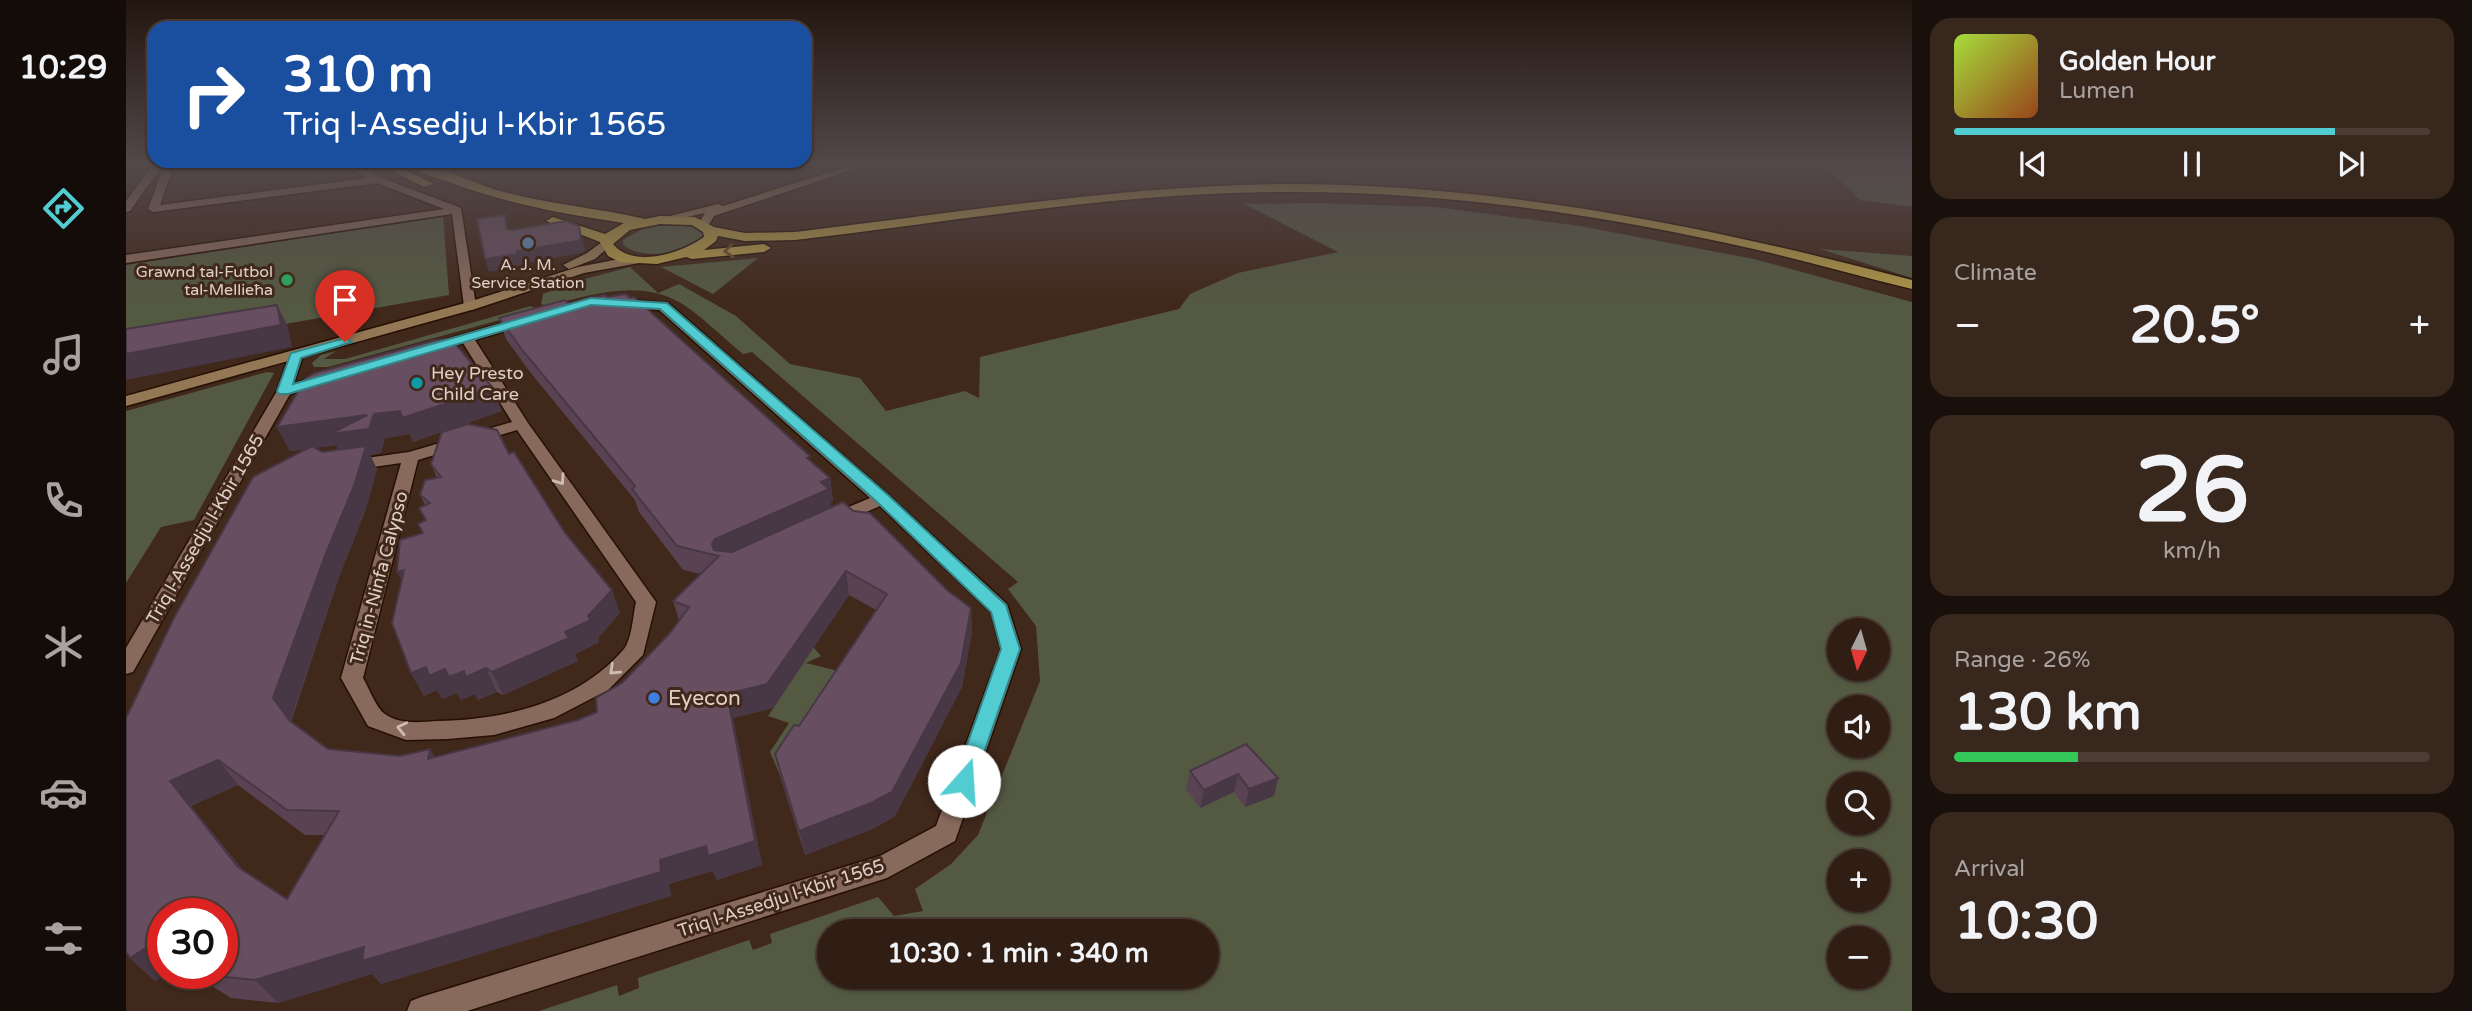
<!DOCTYPE html>
<meta charset="utf-8">
<style>
body{margin:0;font-family:"Varela Round",sans-serif;background:#38271d;color:#f1f3f6;height:100vh;display:flex;flex-direction:column;font-size:26px;white-space:nowrap}
*{box-sizing:border-box;margin:0}
p{font-size:23px;color:#a8a2a0}
.icon{flex:none;width:38px;height:38px;fill:none;stroke:currentColor;stroke-width:2;stroke-linecap:round;stroke-linejoin:round}
.map{position:relative;flex:1;overflow:hidden}
.sheet{display:flex;flex-direction:column;gap:18px;padding:18px;background:#1a100b;width:560px}
.sheet>*{flex:none}
.guide{position:absolute;left:21px;top:21px;width:665px;height:147px;border-radius:21px;box-shadow:0 2px 5px #0004,0 0 0 2px #4b3c34;background:#1a4fa0;color:#fff;overflow:hidden}
.needle{width:46px;rotate:185deg}
.tools{position:absolute;left:1701px;top:618px;display:grid;gap:14px}
.tools a{display:grid;place-items:center;width:63px;height:63px;border-radius:50%;background:#301e14;box-shadow:0 2px 5px #0004,0 0 0 2px #4b3c34;font-size:35px}
.speed{position:absolute;left:21px;top:898px;display:flex;gap:14px;font-size:35px;font-weight:700;text-align:center}
.speed>*{display:grid;place-content:center;width:91px;height:91px;border-radius:50%;background:#301e14;box-shadow:0 2px 5px #0004,0 0 0 2px #4b3c34;line-height:1}
.speed .limit{border:10px solid #d22;background:#fff;color:#111}
.pin{position:absolute;display:grid;place-items:center;width:60px;height:60px;color:#fff;margin:-72px -30px;border-radius:50% 50% 50% 0;rotate:-45deg;box-shadow:0 0 7px #0007}
.pin .icon{rotate:45deg}
.me{position:absolute;width:77px;margin:-38px;rotate:19deg;stroke-linejoin:round;filter:drop-shadow(0 0 5px #0008)}
.turn{display:flex;align-items:center;gap:24px;height:147px;padding:0 21px;font-size:32px}
.turn .icon{width:91px;height:91px;stroke-width:2.5}
.turn b{display:block;font-size:49px;line-height:60px}
.big{font-size:52px;font-weight:700;line-height:1.1}
.sheet .widget{flex:1;display:flex;flex-direction:column;justify-content:center;gap:10px;min-width:0;padding:0 24px;border-radius:21px;background:#38271d}
.sheet .dial{align-items:center;gap:0}
.dial b{font-size:91px;line-height:1}
.song{display:flex;align-items:center;gap:21px}
.cover{width:84px;height:84px;border-radius:10px;background:linear-gradient(135deg,hsl(80 70% 55%),hsl(20 70% 35%))}
.played{height:7px;border-radius:4px;background:linear-gradient(90deg,#51ccd1 80%,#4b3c34 80%)}
.keys{display:flex;justify-content:space-around;direction:ltr}
.heat{display:flex;justify-content:space-between;align-items:center;font-size:38px;direction:ltr}
.charge{height:10px;border-radius:5px;background:linear-gradient(90deg,#34c759 26%,#4b3c34 0)}
.trip{position:absolute;left:691px;top:919px;width:402px;height:70px;border-radius:35px;background:#301e14;box-shadow:0 2px 5px #0004,0 0 0 2px #4b3c34;font-weight:700;line-height:70px;text-align:center}
main{display:flex;flex:1;min-height:0}
.menu{display:flex;flex-direction:column;width:126px;justify-content:space-around;align-items:center;background:#130c08;color:#a8a2a0}
.menu .icon{width:49px;height:49px}
.menu .selected{color:#51ccd1}
.menu b{font-size:32px;color:#f1f3f6}
.map>svg:first-child{display:block}
.green{fill:#545942;fill-rule:evenodd}
.lines{fill:none;stroke-linecap:round;stroke-linejoin:round}
.street-casing{stroke:#261004;stroke-width:3}
.secondary-casing{stroke:#261004;stroke-width:3}
.highway-casing{stroke:#261004;stroke-width:3}
.street{fill:#886a5c;fill-rule:evenodd}
.secondary{fill:#947856;fill-rule:evenodd}
.highway{fill:#b19847;fill-rule:evenodd}
.wall{fill:#594353;fill-rule:evenodd}
.shaded-wall{fill:#483744}
.building{fill:#674e61;stroke:#483744;stroke-width:2;fill-rule:evenodd}
.oneway{stroke:#684f2a}
.oneway2{stroke:#cebbb2}
.route{fill:#51ccd1;stroke:#358588;stroke-width:2}
.service-dot{fill:#5c6f8a;stroke:#40281b;stroke-width:2.5}
.leisure-dot{fill:#2e9e5b;stroke:#40281b;stroke-width:2.5}
.culture-dot{fill:#0f9aa8;stroke:#40281b;stroke-width:2.5}
.shop-dot{fill:#3f7fe0;stroke:#40281b;stroke-width:2.5}
.labels{text-anchor:middle;stroke-width:6;stroke-linejoin:round;paint-order:stroke}
.far-poi-label{font-size:16px;fill:#e0cfc7;stroke:#40281b}
.poi-label{font-size:18px;fill:#e0cfc7;stroke:#40281b;text-anchor:start}
.street-label{font-size:18px;fill:#e0cfc7;stroke:#40281b}
.near-poi-label{font-size:21px;fill:#e0cfc7;stroke:#40281b;text-anchor:start}
</style>
<main>
<nav class="menu">
<b>10:29</b>
<svg class="icon selected" aria-label="directions" viewBox="0 0 24 24"><path d="M12 3l9 9-9 9-9-9zM9 14v-3h6M13 9l2 2-2 2"/></svg>
<svg class="icon" aria-label="music" viewBox="0 0 24 24"><path d="M9 18V5l10-2v13"/><circle cx="6" cy="18" r="3"/><circle cx="16" cy="16" r="3"/></svg>
<svg class="icon" aria-label="phone" viewBox="0 0 24 24"><path d="M5 4h4l2 5-3 2q2 4 5 5l2-3 5 2v4C11 20 4 13 5 4z"/></svg>
<svg class="icon" aria-label="climate" viewBox="0 0 24 24"><path d="M12 3v18M4 7l16 10M4 17L20 7"/></svg>
<svg class="icon" aria-label="car" viewBox="0 0 24 24"><path d="M5 17H2v-5l4-1 3-4h7l3 4 3 1v5h-3M9 17h6M6 11h13"/><circle cx="7" cy="17" r="2"/><circle cx="17" cy="17" r="2"/></svg>
<svg class="icon" aria-label="filters" viewBox="0 0 24 24"><path d="M4 7h16M4 17h16"/><circle cx="9" cy="7" r="2"/><circle cx="15" cy="17" r="2"/></svg>
</nav>
<div class="map">
<svg width="1786" height="1011" viewBox="0 0 1786 1011">
<rect width="100%" height="100%" fill="#40281b"/>
<g class="green">
<polygon points="1665,163 1786,163 1786,207 1734,200 1705,172"/>
<path d="M1190,203L1310,207L1454,226L1628,259L1786,302V1011H413L491,985L493,996L513,988L512,978L623,940L627,950L646,943L644,934L752,897L768,916L797,911L789,889L825,864L852,835L914,681L910,626L882,589L892,582L626,352L617,354C598,339 570,310 549,300C510,280 462,295 422,306L415,304L417,294L444,283L504,267L532,293L553,284L610,316L664,364L734,378L760,411L839,391L853,398L854,357L1053,309L1064,294L1112,273L1212,252L1118,204ZM1713,630H1752V668H1713ZM1713,707H1752V746H1713ZM1713,784H1752V822H1713ZM1713,861H1752V900H1713ZM704,931H1082V976H704ZM1713,938H1752V976H1713Z"/>
<polygon points="317,217 323,295 0,352 0,265"/>
<path d="M545,223C556,224 572,223 577,234C568,255 511,261 497,244V240L520,227Z"/>
<polygon points="1694,249 1786,256 1786,278"/>
<polygon points="632,258 587,294 535,267"/>
<polygon points="405,306 411,310 202,367 188,367 186,363 195,355 210,351 198,359 219,359"/>
<polygon points="141,372 148,373 68,520 35,527 0,583 0,411"/>
<polygon points="665,622 695,656 680,663 712,671 660,789 644,752 663,723 642,716 678,662 650,656"/>
</g>
<g class="lines">
<g class="street-casing">
<g id="street">
<polygon points="28,163 38,163 4,211 0,212 0,201"/>
<polygon points="215,163 227,163 256,178 335,208 350,306 349,309 344,310 338,306 326,214 0,263 0,255 318,209 251,183 27,212 22,209 36,171 41,168 46,171 34,205 241,178"/>
<polygon points="493,299 542,303 762,495 881,604 895,649 829,841 761,878 341,1011 281,1011 285,1001 295,997 754,856 810,826 875,649 865,612 754,506 711,525 699,525 696,521 699,517 744,498 533,310 488,306 488,300"/>
<path d="M397,317L404,321L402,324L349,340L402,423L530,602L517,655L482,690L428,718L368,735L321,739L280,740L242,726L215,678L275,463L226,470L218,465L226,460L283,452L386,422L337,343L307,352L300,348L302,345ZM391,430L510,602C507,615 506,639 498,649C453,702 379,720 312,721C295,722 274,725 259,714C250,708 243,688 237,678L292,460Z"/>
<polygon points="170,352 177,356 168,383 196,376 203,380 201,383 164,394 7,672 0,674 0,648 151,391 163,356"/>
</g>
</g>
<g class="secondary-casing">
<g id="secondary">
<polygon points="732,163 746,163 588,216 582,226 572,224 579,213 534,223 528,220 592,204 597,206"/>
<polygon points="476,242 486,244 469,259 443,269 437,265 461,253"/>
<polygon points="509,256 515,260 513,263 458,273 349,309 0,406 0,396 339,303 452,267"/>
</g>
</g>
<g class="highway-casing">
<g id="highway">
<polygon points="250,163 265,163 308,184 298,187"/>
<path d="M281,163C309,162 346,183 374,191C422,204 471,208 519,219L534,216L569,217L588,227L619,233L669,232C832,213 996,185 1160,184C1373,184 1581,226 1786,280V289C1735,277 1684,262 1632,250C1478,215 1319,191 1160,192C996,192 832,221 669,240L619,241L592,236L590,241L578,250L638,244L645,248L638,252L566,259L560,257L531,264L494,262L482,256L474,242L420,221L427,217L479,234L498,223C438,214 377,203 320,181C307,177 291,172 281,163ZM534,224L566,225L577,232L578,237C556,253 507,269 487,244L504,230Z"/>
</g>
</g>
<use href="#street" class="street"/>
<use href="#secondary" class="secondary"/>
<use href="#highway" class="highway"/>
</g>
<g class="wall">
<path d="M443,304L685,461L704,478L707,501L705,502V507L845,608L846,632L836,687L769,816L749,828L679,855L655,779L649,754L673,726L750,610L723,595L647,708L607,718L636,865L591,880L587,871L543,884L545,896L255,984L246,974L152,1003L105,998L66,973H96L37,914V973H42L29,981L4,958L181,449L164,451L151,427L376,411L322,430L383,454L439,533L494,613L472,638L473,642L449,654L452,661L377,695L371,692L352,700L349,694L335,700L331,693L316,699L311,690L298,696L285,673L296,533L299,521L293,508L299,505L294,495L311,478L305,464L315,432L287,442L284,434L259,438L255,453L244,455L251,469L240,509L213,577L165,722L202,749L274,756L304,749L309,757L452,720L471,712L496,683L544,633L553,620L547,601L575,574L557,570L513,512L509,500L404,372L380,339L373,318ZM210,445L213,450L196,452L189,448ZM112,785L179,835H199L161,899L116,869L65,806Z"/>
<polygon points="1120,744 1152,778 1148,796 1119,807 1108,792 1074,808 1060,789 1064,771"/>
</g>
<g class="shaded-wall">
<polygon points="453,226 459,251 455,253 395,264 395,266 363,272 359,259 391,251"/>
<polygon points="151,305 162,327 166,347 0,380 0,354"/>
<polygon points="367,388 376,411 287,442 284,434 259,438 255,453 244,455 251,469 240,509 213,577 164,722 147,698 217,458 210,445 164,451 151,427 248,414"/>
<polygon points="704,478 707,501 705,502 706,512 595,563 593,556 588,555 586,544 589,539"/>
<polygon points="278,570 283,594 271,572"/>
<polygon points="720,571 723,595 647,708 607,718 636,865 591,880 587,871 543,884 545,896 255,984 246,974 152,1003 129,980 534,860 601,694"/>
<polygon points="486,590 494,613 472,638 473,642 449,654 452,661 377,695 366,672 439,632 462,616"/>
<polygon points="845,608 846,632 836,687 769,816 749,828 679,855 673,831"/>
<polygon points="300,667 338,671 360,668 371,692 352,700 349,694 335,700 331,693 316,699 311,690 298,696 285,673"/>
<polygon points="304,749 318,773 302,759"/>
<polygon points="92,760 112,785 65,806 133,891 112,867 44,781"/>
<polygon points="1112,774 1108,792 1074,808 1078,790"/>
<polygon points="1152,778 1148,796 1119,807 1123,789"/>
<polygon points="29,942 37,949 37,973 42,973 29,981 4,958"/>
</g>
<g class="building">
<polygon points="379,215 381,229 386,230 440,221 453,226 455,239 452,241 391,251 391,254 359,259 351,219"/>
<path d="M500,294L504,298L508,297L684,456L681,458L704,478L695,482L703,489L589,539L586,544L588,550L606,552L717,502L727,511L744,513L822,591L845,608L835,663L766,792L745,803L673,831L649,754L668,725L673,726L761,594L720,571L641,684L601,694L629,841L582,856L580,846L534,860L535,872L236,961L238,947L129,980L81,975L79,973H96V914H37V947L29,942L4,958L0,952V718L49,616L127,477L186,446L196,452L240,446L228,486L200,553L147,698L164,721L202,749L274,756L304,749L302,759L452,720L471,712L470,698L496,683L544,633L563,607L547,601L593,556L551,546L506,489L509,486L397,351L373,318L439,300L443,304L479,295L481,297ZM92,760L161,810L213,811L161,899L112,867L44,781Z"/>
<polygon points="151,305 155,325 0,354 0,329"/>
<polygon points="325,339 367,388 276,418 274,411 248,414 243,429 204,434 241,415 151,427 180,378 189,373 309,340"/>
<polygon points="342,424 371,430 383,454 388,452 439,533 486,590 462,616 465,620 439,632 443,638 366,672 360,668 340,677 338,671 323,677 319,669 303,676 300,667 285,673 266,623 278,570 271,572 274,540 297,533 292,524 300,520 293,508 304,503 294,495 299,480 315,477 305,464 316,432"/>
<polygon points="1120,744 1152,778 1123,789 1112,774 1078,790 1064,771"/>
</g>
<defs><path id="oneway-chevron" d="M-2-3.5L2.5 0L-2 3.5" fill="none" stroke-width="1.6" stroke-linecap="round" stroke-linejoin="round" transform="scale(1.75)"/></defs>
<use class="oneway" href="#oneway-chevron" transform="translate(603 251) rotate(175)"/>
<g class="oneway2">
<use href="#oneway-chevron" transform="translate(434 480) rotate(55)"/>
<use href="#oneway-chevron" transform="translate(488 670) rotate(137)"/>
<use href="#oneway-chevron" transform="translate(276 728) rotate(-167)"/>
</g>
<linearGradient id="sky" x2="0" y2="1"><stop stop-color="#23160f"/><stop offset="0.54" stop-color="#53484a"/><stop offset="1" stop-color="#53484a" stop-opacity="0"/></linearGradient>
<rect width="1786" height="304" fill="url(#sky)"/>
<polygon class="route" points="465,298 541,303 762,495 880,605 894,649 846,787 838,790 831,787 828,781 875,649 865,612 751,502 534,309 465,305 162,394 153,394 151,391 165,353 219,338 226,342 175,358 167,384"/>
<circle class="service-dot" cx="402" cy="243" r="7"/>
<circle class="leisure-dot" cx="161" cy="280" r="7"/>
<circle class="culture-dot" cx="291" cy="383" r="7"/>
<circle class="shop-dot" cx="528" cy="698" r="7"/>
<g class="labels">
<g class="far-poi-label">
<text x="402" y="270">A. J. M.<tspan x="402" dy="18">Service Station</tspan></text>
<text x="147" y="277" text-anchor="end">Grawnd tal-Futbol<tspan x="147" dy="18">tal-Mellieħa</tspan></text>
</g>
<g class="poi-label">
<text x="305" y="379">Hey Presto<tspan x="305" dy="21">Child Care</tspan></text>
</g>
<g class="street-label">
<text transform="translate(79 529) rotate(-60)" y="6">Triq l-Assedju l-Kbir 1565</text>
<text transform="translate(253 578) rotate(-75)" y="6">Triq in-Ninfa Calypso</text>
<text transform="translate(655 898) rotate(-18)" y="6">Triq l-Assedju l-Kbir 1565</text>
</g>
<g class="near-poi-label">
<text x="542" y="705">Eyecon</text>
</g>
</g>
</svg>
<div class="tools">
<a><svg class="needle" viewBox="-14 -14 28 28"><path d="M0-13l5 13h-10z" fill="#e53935"/><path d="M0 13l5-13h-10z" fill="#a8a2a0"/></svg></a>
<a><svg class="icon" aria-label="sound" viewBox="0 0 24 24"><path d="M4 9h4l5-4v14l-5-4H4zM17 9q2 3 0 6"/></svg></a>
<a><svg class="icon" aria-label="search" viewBox="0 0 24 24"><circle cx="10" cy="10" r="6"/><path d="M15 15l6 6"/></svg></a>
<a>+</a>
<a>−</a>
</div>
<div class="speed"><div class="limit">30</div></div>
<div class="pin" style="left:219px;top:342px;background:#d93025"><svg class="icon" aria-label="arrive" viewBox="0 0 24 24"><path d="M6 21V4h12l-3 4 3 4H6"/></svg></div>
<svg class="me" style="left:838px;top:781px" viewBox="-20 -20 40 40"><circle r="19" fill="#fff"/><path d="M0-13L10 11 0 6-10 11z" fill="#51ccd1"/></svg>
<div class="trip">10:30 · 1 min · 340 m</div>
<div class="guide">
<div class="turn"><svg class="icon" aria-label="right" viewBox="0 0 24 24"><path d="M7 20v-9h11M14 6l5 5-5 5"/></svg><div><b>310 m</b>Triq l-Assedju l-Kbir 1565</div></div>
</div>
</div>
<section class="sheet">
<div class="widget">
<div class="song"><i class="cover"></i><div><b>Golden Hour</b><p>Lumen</p></div></div>
<div class="played"></div>
<div class="keys"><svg class="icon" aria-label="previous" viewBox="0 0 24 24"><path d="M18 5L8 12l10 7zM5 5v14"/></svg><svg class="icon" aria-label="pause" viewBox="0 0 24 24"><path d="M8 5v14M16 5v14"/></svg><svg class="icon" aria-label="next" viewBox="0 0 24 24"><path d="M6 5l10 7-10 7zM19 5v14"/></svg></div>
</div>
<div class="widget"><p>Climate</p>
<div class="heat"><a>−</a><b class="big">20.5°</b><a>+</a></div>
</div>
<div class="widget dial"><b>26</b><p>km/h</p></div>
<div class="widget"><p>Range · 26%</p><b class="big">130 km</b><div class="charge"></div></div>
<div class="widget"><p>Arrival</p><b class="big">10:30</b></div>
</section>
</main>
